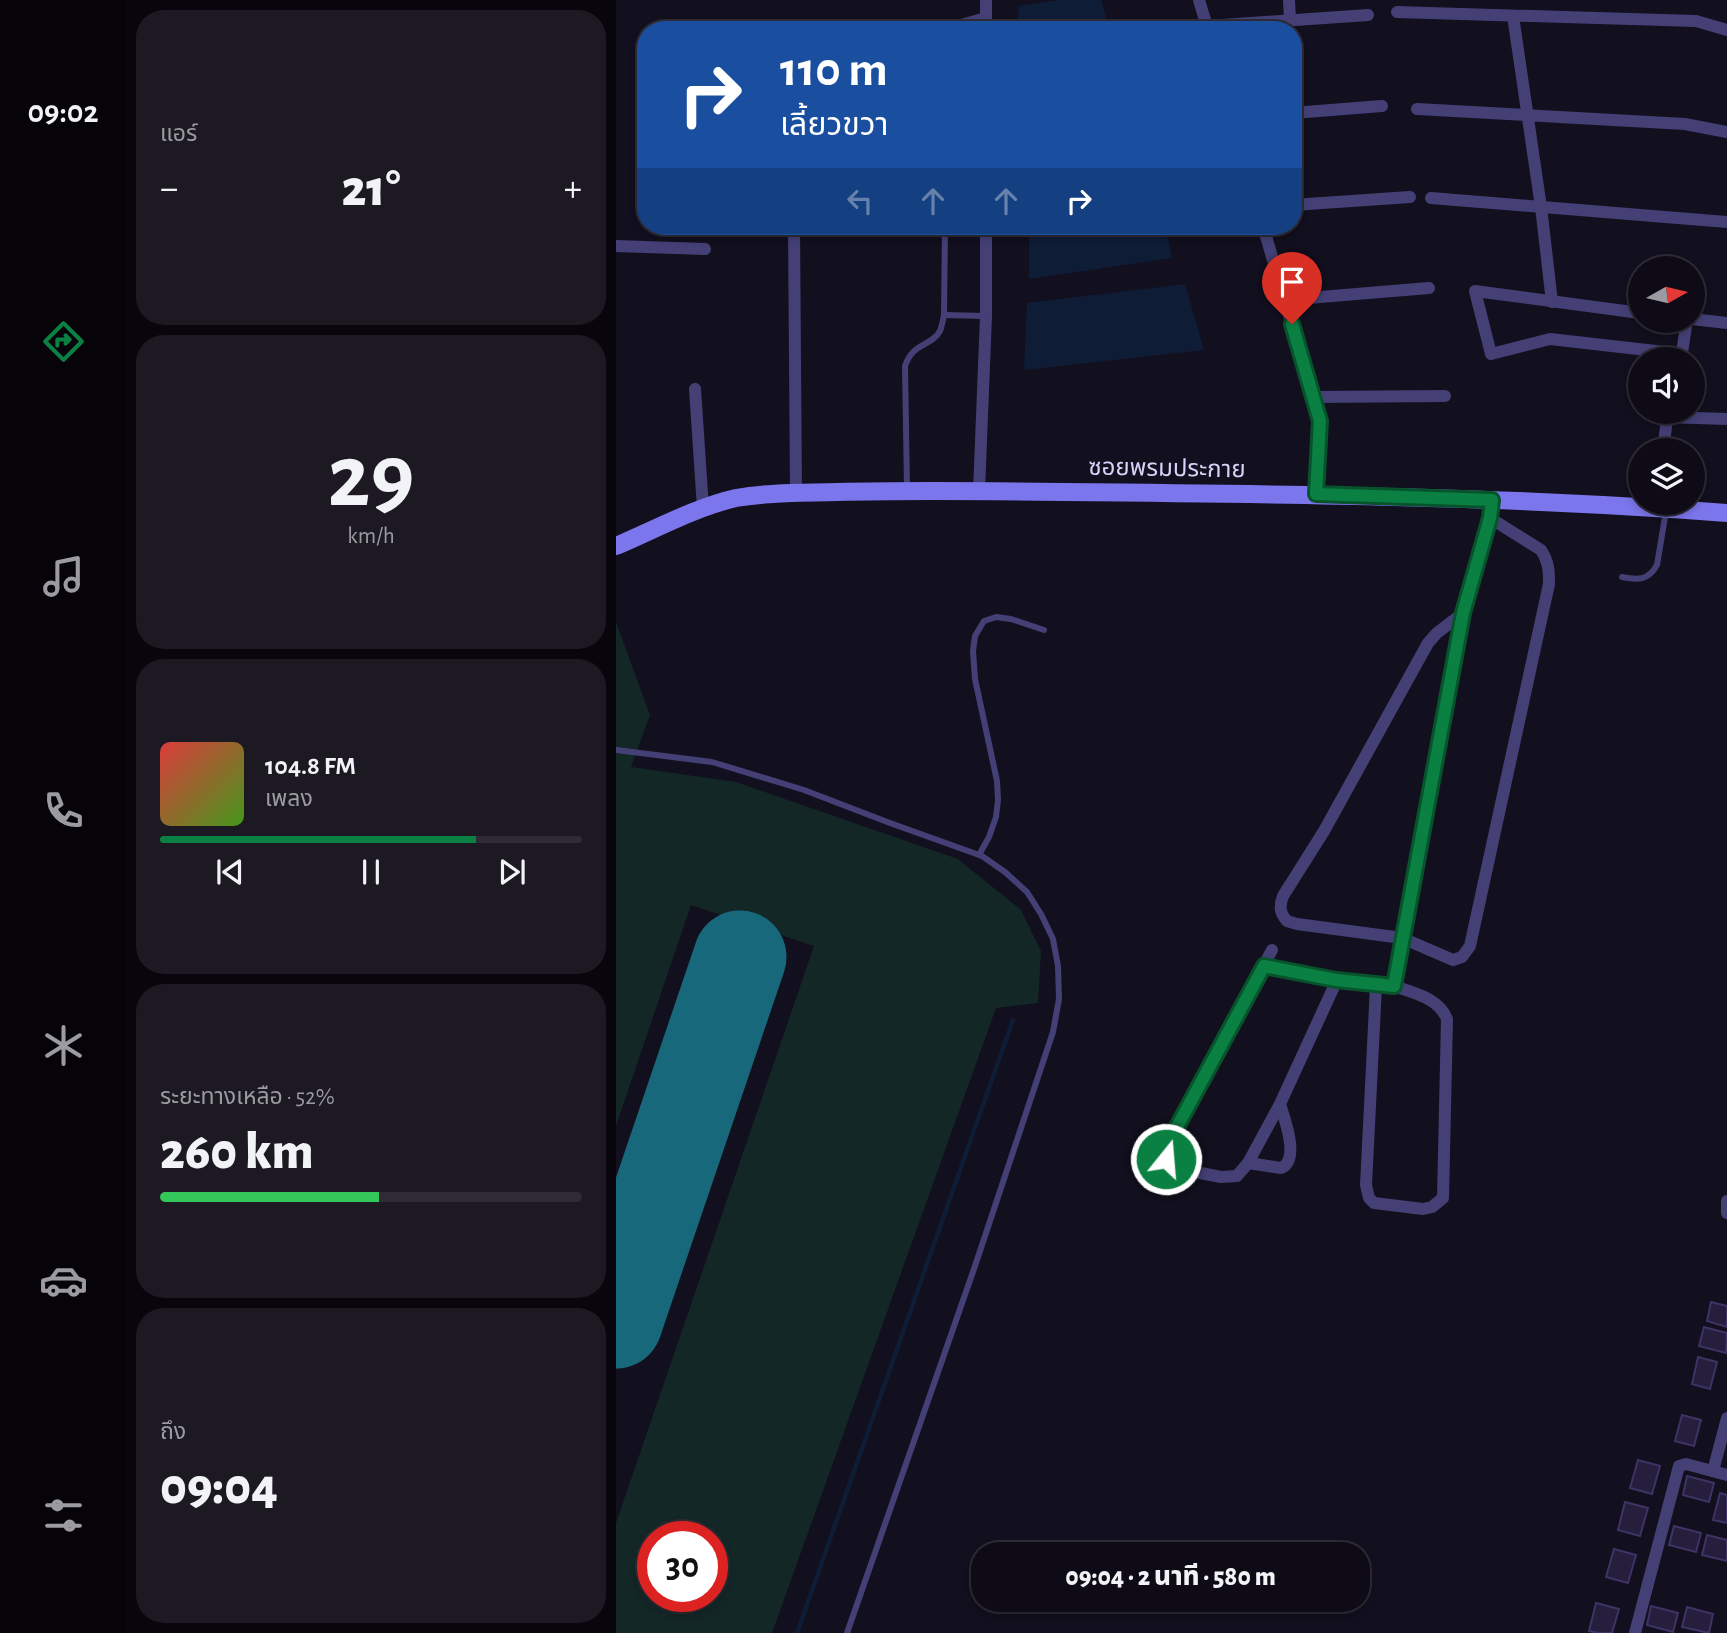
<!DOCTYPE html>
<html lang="th">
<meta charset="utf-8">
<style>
body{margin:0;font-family:"Alegreya Sans","Noto Sans Thai",sans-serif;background:#1c1923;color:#f1f3f6;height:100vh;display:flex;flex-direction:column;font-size:26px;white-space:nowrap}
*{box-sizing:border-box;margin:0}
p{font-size:23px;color:#9b9ba1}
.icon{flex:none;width:38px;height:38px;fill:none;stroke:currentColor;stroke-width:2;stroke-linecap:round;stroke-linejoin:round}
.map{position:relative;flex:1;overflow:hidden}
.sheet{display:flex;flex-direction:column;gap:10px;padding:10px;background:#08060c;width:490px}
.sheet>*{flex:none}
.top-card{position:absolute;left:21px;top:21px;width:665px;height:214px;border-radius:28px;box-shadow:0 4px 10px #0003,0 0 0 2px #2e2b35;background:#1a4fa0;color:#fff;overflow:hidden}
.needle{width:46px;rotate:82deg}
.buttons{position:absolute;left:1012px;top:256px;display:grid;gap:14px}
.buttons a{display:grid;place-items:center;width:77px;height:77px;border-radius:50%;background:#0e0b16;box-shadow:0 4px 10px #0003,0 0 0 2px #2e2b35;font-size:35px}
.speed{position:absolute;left:21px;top:1521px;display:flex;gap:14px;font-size:35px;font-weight:700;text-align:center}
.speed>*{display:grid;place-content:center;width:91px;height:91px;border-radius:50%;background:#0e0b16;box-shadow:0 4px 10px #0003,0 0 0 2px #2e2b35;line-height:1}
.speed .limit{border:10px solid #d22;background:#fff;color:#111}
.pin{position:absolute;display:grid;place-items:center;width:60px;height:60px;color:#fff;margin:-72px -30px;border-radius:50% 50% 50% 0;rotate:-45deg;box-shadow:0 0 7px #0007}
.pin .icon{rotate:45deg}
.me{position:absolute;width:77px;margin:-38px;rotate:17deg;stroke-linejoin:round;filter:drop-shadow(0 0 5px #0008)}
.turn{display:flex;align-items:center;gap:24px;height:147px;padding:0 28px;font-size:32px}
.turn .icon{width:91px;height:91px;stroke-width:2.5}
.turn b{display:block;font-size:49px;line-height:60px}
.lanes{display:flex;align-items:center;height:66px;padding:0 28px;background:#0003;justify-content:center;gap:35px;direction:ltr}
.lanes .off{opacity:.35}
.big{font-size:52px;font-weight:800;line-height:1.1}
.sheet .card{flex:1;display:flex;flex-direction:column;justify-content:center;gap:10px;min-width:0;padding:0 24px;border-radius:28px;background:#1c1923}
.sheet .dial{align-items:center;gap:0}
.dial b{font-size:91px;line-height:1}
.song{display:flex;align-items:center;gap:21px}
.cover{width:84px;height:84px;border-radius:10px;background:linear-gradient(135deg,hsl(0 70% 55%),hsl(100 70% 35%))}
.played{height:7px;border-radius:4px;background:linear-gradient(90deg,#0b8043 75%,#2e2b35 75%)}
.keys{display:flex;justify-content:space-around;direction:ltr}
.heat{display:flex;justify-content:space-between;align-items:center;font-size:38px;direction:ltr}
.charge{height:10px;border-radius:5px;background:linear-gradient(90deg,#34c759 52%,#2e2b35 0)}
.trip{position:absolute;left:355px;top:1542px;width:399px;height:70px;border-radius:28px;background:#0e0b16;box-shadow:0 4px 10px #0003,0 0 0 2px #2e2b35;font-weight:800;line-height:70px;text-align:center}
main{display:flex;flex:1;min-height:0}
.tab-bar{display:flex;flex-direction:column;width:126px;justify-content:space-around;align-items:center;background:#060409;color:#9b9ba1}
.tab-bar .icon{width:49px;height:49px}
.tab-bar .selected{color:#0b8043}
.tab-bar b{font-size:32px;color:#f1f3f6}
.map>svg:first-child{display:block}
.green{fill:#132726;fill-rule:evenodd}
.water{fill:#0f1c36}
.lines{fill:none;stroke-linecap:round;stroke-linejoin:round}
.stream{stroke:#0f1c36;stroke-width:4.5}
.runway{stroke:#18687b;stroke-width:93}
.building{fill:#251e3c;stroke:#3e3365;stroke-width:2}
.lane{stroke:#444076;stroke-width:6}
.street{stroke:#444076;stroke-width:12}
.secondary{stroke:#7c76ec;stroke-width:18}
.route-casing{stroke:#07532c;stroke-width:18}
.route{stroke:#0b8043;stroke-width:12}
.labels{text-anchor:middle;stroke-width:7;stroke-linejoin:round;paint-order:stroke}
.street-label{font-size:24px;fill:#d7d2f9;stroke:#120f1e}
</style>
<main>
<nav class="tab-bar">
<b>09:02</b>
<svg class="icon selected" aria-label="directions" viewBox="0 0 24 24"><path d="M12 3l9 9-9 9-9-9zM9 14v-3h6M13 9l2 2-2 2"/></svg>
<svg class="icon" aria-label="music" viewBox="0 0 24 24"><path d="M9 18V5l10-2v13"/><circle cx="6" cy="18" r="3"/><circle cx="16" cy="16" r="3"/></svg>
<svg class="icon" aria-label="phone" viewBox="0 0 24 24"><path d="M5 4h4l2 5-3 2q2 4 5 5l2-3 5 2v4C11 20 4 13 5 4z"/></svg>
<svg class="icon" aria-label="climate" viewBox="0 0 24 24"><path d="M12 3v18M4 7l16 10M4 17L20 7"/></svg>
<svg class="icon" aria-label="car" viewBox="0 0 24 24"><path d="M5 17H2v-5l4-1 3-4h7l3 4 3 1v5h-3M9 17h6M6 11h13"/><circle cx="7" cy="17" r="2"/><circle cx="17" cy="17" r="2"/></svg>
<svg class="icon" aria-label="filters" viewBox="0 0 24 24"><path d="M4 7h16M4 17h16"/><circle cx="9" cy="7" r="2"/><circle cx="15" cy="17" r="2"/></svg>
</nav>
<section class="sheet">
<div class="card"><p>แอร์</p>
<div class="heat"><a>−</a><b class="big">21°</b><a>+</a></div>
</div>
<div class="card dial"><b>29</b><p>km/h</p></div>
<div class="card">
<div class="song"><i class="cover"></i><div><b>104.8 FM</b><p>เพลง</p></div></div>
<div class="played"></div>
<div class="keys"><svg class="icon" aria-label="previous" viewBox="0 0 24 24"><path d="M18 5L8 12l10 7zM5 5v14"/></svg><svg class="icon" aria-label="pause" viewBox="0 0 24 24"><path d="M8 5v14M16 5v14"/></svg><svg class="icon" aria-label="next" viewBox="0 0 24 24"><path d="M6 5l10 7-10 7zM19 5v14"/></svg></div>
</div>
<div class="card"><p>ระยะทางเหลือ · 52%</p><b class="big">260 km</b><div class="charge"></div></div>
<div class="card"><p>ถึง</p><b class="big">09:04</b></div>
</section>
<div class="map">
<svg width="1111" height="1633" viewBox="0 0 1111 1633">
<rect width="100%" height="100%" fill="#120f1e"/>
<path class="green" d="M0,622L34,715L15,767L120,782L342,859L405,910L425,951L422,1003L380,1008L156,1633H0V1523L198,946L75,905L0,1126ZM37,1536H96V1596H37Z"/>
<g class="water">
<polygon points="442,0 485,0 494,30 403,30 402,6"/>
<polygon points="413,226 549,226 556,258 413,279"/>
<polygon points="569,284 588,350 408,370 411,303"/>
</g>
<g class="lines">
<polyline class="stream" points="181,1633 397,1020"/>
<polyline class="runway" points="0,1322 124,957"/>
</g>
<g class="building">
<polygon points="1095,1302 1111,1306 1111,1327 1091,1321"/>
<polygon points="1088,1327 1111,1333 1110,1353 1083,1346"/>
<polygon points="1082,1357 1101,1362 1094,1389 1076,1384"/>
<polygon points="1066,1415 1085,1420 1078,1446 1059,1441"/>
<polygon points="1022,1460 1044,1466 1036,1494 1014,1488"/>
<polygon points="1071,1476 1098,1483 1093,1502 1067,1495"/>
<polygon points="1104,1493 1111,1495 1111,1523 1097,1520"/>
<polygon points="1009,1502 1032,1508 1024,1536 1002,1530"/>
<polygon points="1058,1526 1085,1533 1080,1552 1053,1545"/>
<polygon points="1091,1535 1111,1540 1111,1561 1086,1555"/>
<polygon points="998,1549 1020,1555 1012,1583 990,1577"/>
<polygon points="980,1603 1003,1609 996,1633 982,1633 973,1631"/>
<polygon points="1035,1606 1062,1613 1057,1632 1031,1625"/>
<polygon points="1071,1607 1097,1614 1093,1633 1066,1627"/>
</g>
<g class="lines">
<g class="lane">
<polyline points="335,30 342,23 370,15"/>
<polyline points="328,315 370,316"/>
<path d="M291,488L289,366C297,342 315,347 324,331C326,326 327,320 328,315L329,226"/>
<path d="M1006,577C1022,580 1032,581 1041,565L1050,511"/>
<polyline points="0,750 96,762 188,790 274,823 366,856 389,872 411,892 425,914 437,939 442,966 443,999 437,1032 359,1266 231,1633"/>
<polyline points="363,855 373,837 380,817 382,800 381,781 359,679 357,651 359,636 368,621 380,617 395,619 428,630"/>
</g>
<g class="street">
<polyline points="370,0 370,30"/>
<polyline points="583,0 592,30"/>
<polyline points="673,0 674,20"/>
<polyline points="781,12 1080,21 1111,30"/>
<polyline points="897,16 925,207 936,302"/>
<polyline points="591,26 752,15"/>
<polyline points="801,109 1069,124 1111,132"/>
<polyline points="677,113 766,106"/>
<polyline points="815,198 1111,222"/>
<polyline points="677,205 794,197"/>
<polyline points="178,226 180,493"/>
<polyline points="647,226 704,421 700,494"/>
<polyline points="0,246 89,249"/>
<polyline points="668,300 813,288"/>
<polyline points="1024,313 859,291 875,354 934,339 1066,354"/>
<polyline points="1076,319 1111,323"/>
<polyline points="1065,359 1071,320"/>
<polyline points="79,389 87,508"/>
<polyline points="697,397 829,396"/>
<polyline points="1050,417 1111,419"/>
<polyline points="1047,450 1052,412"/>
<polyline points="363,491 370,316 370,226"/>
<path d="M847,613L821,633L812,643L708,831L667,896C663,907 664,913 671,921L681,924L786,938L847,613L875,511"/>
<polyline points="656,950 549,1149 553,1164 559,1168 605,1177 621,1176 632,1163 664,1104 721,980 760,986"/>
<polyline points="648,966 721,980"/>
<path d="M778,986H760L750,1185L753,1198L758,1203L807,1209L816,1207L827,1198L831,1019C823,998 798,993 778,986L786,938L837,960L846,957L854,946L933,584C933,571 933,562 925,550L874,518"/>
<path d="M632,1163L665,1168C684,1160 669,1120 664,1104"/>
<polyline points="1111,1201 1111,1213"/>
<polyline points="1097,1471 1111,1418"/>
<polyline points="1019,1633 1063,1466 1070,1464 1111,1475"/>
</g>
<path class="secondary" d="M0,546C38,530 80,507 120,498C153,492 188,493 221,492C297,490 372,491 447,492C668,494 890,496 1111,513"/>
</g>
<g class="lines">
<g class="route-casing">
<polyline id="route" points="550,1159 549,1149 648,966 720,980 778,986 847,613 874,518 876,500 700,494 704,421 676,324"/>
</g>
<use href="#route" class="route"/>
</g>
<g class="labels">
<g class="street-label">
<text transform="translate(551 468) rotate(1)" y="8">ซอยพรมประกาย</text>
</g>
</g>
</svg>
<div class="buttons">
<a><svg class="needle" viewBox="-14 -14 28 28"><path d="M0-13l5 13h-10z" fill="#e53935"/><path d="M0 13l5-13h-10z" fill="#9b9ba1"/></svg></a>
<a><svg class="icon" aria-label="sound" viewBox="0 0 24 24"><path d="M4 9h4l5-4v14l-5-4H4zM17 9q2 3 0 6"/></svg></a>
<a><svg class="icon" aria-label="layers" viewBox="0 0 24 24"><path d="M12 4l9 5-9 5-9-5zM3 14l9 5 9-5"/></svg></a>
</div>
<div class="speed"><div class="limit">30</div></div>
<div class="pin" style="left:676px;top:324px;background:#d93025"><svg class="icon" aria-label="arrive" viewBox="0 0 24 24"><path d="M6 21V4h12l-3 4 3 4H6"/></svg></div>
<svg class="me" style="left:550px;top:1159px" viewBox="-20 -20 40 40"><circle r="17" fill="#0b8043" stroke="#fff" stroke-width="3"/><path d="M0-11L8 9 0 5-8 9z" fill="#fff"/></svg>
<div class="trip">09:04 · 2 นาที · 580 m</div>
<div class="top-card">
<div class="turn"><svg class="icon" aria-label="right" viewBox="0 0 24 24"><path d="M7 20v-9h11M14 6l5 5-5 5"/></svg><div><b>110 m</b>เลี้ยวขวา</div></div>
<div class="lanes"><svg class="icon off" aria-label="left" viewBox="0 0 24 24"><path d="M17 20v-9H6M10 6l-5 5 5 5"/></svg><svg class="icon off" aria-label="ahead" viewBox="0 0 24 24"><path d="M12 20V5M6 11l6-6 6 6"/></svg><svg class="icon off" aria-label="ahead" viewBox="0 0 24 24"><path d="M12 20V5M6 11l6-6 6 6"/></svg><svg class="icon" aria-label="right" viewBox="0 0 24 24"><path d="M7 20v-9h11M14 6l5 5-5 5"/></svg></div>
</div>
</div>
</main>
